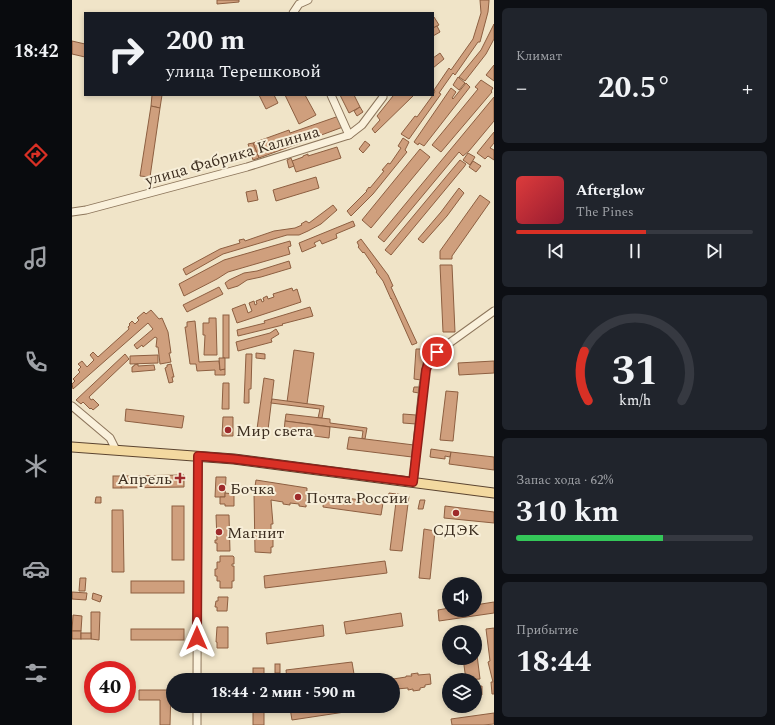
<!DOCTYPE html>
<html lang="ru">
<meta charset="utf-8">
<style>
body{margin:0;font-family:Spectral,serif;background:#20242c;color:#f1f3f6;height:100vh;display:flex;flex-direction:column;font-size:15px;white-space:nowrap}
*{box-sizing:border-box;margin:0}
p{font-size:13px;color:#9ea1a6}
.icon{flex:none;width:22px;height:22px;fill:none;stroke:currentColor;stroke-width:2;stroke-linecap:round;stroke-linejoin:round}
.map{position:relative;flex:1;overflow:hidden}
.panel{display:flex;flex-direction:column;gap:8px;padding:8px;background:#0d0f14;width:281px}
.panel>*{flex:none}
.guide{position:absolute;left:12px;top:12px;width:350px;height:84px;border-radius:0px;box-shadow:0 2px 6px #0003;background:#171b24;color:#f1f3f6;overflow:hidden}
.fabs{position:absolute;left:370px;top:577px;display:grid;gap:8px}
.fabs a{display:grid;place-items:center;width:40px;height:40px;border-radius:50%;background:#171b24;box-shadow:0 2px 6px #0003;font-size:20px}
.speed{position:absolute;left:12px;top:661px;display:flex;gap:8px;font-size:20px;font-weight:700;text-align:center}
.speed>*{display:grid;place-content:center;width:52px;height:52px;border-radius:50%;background:#171b24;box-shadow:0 2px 6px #0003;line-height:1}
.speed .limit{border:6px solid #d22;background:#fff;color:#111}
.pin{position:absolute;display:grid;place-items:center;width:34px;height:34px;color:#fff;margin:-17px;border:2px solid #fff;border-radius:50%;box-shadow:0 1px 4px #0007}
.me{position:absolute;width:44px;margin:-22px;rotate:0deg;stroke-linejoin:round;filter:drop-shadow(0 0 3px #0008)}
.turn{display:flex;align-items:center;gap:14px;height:84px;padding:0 16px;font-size:18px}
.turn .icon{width:52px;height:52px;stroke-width:2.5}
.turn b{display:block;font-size:28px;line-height:34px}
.big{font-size:30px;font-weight:700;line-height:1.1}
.panel .tile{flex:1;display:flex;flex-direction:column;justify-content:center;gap:6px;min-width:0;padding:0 14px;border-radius:6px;background:#20242c}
.panel .dial{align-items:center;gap:0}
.dial svg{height:104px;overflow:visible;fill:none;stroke:#363941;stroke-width:7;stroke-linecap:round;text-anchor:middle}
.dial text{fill:#f1f3f6;stroke:none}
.song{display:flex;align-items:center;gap:12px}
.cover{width:48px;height:48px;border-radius:6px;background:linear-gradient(135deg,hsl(0 70% 55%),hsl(350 70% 35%))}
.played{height:4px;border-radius:2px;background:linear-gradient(90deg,#d93025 55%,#363941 55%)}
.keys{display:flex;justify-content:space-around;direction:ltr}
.heat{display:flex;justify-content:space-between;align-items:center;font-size:22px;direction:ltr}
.charge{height:6px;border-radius:3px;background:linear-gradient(90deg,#34c759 62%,#363941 0)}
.trip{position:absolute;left:94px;top:673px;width:234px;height:40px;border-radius:20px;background:#171b24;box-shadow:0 2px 6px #0003;font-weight:700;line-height:40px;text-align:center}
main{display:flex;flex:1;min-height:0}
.menu{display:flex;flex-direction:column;width:72px;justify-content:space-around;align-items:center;background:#090b0e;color:#9ea1a6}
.menu .icon{width:28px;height:28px}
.menu .active{color:#d93025}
.menu b{font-size:18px;color:#f1f3f6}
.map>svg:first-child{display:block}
.building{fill:#cf9f7d;stroke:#8d5f41}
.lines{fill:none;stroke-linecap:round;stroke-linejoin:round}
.minor-casing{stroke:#8d765c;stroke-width:9}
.major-casing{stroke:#5b4430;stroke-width:11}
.minor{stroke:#faf1dc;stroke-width:7}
.major{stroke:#f3d9a0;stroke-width:9}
.route-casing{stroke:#8d1f18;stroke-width:10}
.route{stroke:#d93025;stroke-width:7}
.poi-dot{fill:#9e2a2b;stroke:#f7eed8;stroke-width:1.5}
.labels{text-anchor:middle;stroke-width:4;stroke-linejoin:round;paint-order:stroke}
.street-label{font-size:16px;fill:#3d2e20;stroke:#f7eed8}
.poi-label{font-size:16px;fill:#3d2e20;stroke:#f7eed8;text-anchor:start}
</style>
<main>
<nav class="menu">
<b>18:42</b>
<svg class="icon active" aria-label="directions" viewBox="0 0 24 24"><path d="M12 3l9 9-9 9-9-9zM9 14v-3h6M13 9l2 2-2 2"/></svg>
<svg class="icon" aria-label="music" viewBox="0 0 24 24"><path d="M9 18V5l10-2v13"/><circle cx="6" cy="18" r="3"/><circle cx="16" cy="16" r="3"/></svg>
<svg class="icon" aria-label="phone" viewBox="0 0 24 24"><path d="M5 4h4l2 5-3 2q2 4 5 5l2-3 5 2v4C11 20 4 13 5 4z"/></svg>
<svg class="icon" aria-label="climate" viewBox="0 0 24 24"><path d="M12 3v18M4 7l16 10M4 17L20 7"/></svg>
<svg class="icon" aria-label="car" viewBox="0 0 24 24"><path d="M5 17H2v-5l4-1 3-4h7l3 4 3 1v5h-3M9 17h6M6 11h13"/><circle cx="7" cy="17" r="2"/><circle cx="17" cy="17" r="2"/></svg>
<svg class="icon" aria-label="filters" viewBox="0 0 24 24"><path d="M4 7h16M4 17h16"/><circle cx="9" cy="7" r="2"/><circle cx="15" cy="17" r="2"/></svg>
</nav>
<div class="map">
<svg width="422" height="725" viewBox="0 0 422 725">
<rect width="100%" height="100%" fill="#f0e4c8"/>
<g class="building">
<polygon points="145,0 167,0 167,2 145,4"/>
<polygon points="408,0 417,0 417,1 416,12 408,42 406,42 383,75 381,73 367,93 369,94 337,139 329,134 343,116 345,117 361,95 363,91 362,90 377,68 379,70 401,39 409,13"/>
<polygon points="361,17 362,17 367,25 361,28"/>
<polygon points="422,24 422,39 414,54 393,81 387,77 409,50"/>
<polygon points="365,26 368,32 361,36 361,28"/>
<polygon points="0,41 13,44 13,57 0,54"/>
<polygon points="368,53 372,59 361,68 361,58"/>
<polygon points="422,65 422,81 414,75"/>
<polygon points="386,77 393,83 387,90 381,85"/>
<polygon points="409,80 421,88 419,91 420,92 369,152 360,145 406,89 403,87"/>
<polygon points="394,83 398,87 352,146 347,143 346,145 342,142 379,88 384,92 380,98 381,99"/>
<polygon points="80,95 90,95 88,108 79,106"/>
<polygon points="187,95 202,95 206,103 194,109"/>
<polygon points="213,95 233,95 244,115 227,124"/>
<polygon points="268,95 282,95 288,107 277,113"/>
<polygon points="320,95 342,95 303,133 300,129 308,120 305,116 321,96"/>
<polygon points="422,97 422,121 397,151 391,156 387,152 312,242 306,237"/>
<polygon points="79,106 88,108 78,177 68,176"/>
<polygon points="288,107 291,112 285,116 282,111"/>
<polygon points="267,116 271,127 187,158 181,143 217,130 218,133"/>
<polygon points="422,132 422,143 418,148 422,150 422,160 416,156 413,159 405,153"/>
<polygon points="331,138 337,142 333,150 335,152 301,194 279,216 275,211 295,191 294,191 297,187 298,188 312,171 310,170 316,163 318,164 329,148 326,146"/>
<polygon points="293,141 298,145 291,153 287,149"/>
<polygon points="181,143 187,158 181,160 176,144"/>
<polygon points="265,147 269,158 224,172 220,161 231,157 231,156 236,154 236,156"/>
<polygon points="348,149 358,157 299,228 290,220"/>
<polygon points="396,153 403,157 398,165 391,160"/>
<polygon points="219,158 222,166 217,168 215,160"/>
<polygon points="388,160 394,164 392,167 319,255 313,250"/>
<polygon points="401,161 409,166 404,172 397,167"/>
<polygon points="244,177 247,188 204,201 201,190"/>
<polygon points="387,188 392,193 375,216 351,243 346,239 369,212"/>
<polygon points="184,190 186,200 176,202 174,192"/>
<polygon points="408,195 418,202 380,256 380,259 368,259 368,251"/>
<polygon points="261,205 265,210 249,224 236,231 227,235 215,235 151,254 114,275 111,269 148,249 168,243 167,240 172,239 173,241 202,231 223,228 230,225 229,224 234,221 237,223"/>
<polygon points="281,221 283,226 264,234 265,238 250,244 248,240 242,243 244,246 230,252 227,243"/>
<polygon points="289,239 316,275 321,286 319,287 345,343 340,345 319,298 319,299 311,281 304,272 305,271 292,252 291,253 286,247 287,246 285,242"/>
<polygon points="218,241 219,246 216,247 218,254 156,272 145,279 112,296 107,284 152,260"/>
<polygon points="217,261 219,268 189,277 175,280 166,286 156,289 153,283 157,280 172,273 185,271"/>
<polygon points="368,265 380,265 383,332 371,332"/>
<polygon points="147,287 151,294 115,312 111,305"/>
<polygon points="220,288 221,291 225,289 229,302 165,323 160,309 173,304 176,313 180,311 177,303 182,301 183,305 185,304 184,301 189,299 190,302 192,301 191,298 195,296 196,299 202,297 201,294"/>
<polygon points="238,307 241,316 210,324 211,325 166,336 165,330 193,323 192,321"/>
<polygon points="79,310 87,319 90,318 96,332 99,353 97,353 99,362 88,364 86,347 84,347 85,338 83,337 71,347 70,345 65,349 62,345 81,329 76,323 1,389 0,384 3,381 1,379 8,372 6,370 9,367 6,364 10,361 15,367 22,360 18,355 21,352 26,357 57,329 56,327 58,325 57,324 60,321 63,324 67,320 65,318 72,312 74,314"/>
<rect x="151" y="315" width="6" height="43"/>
<polygon points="137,318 144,318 145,355 132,355 133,335 131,335 131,323 137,323"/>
<polygon points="123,321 127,362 147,361 148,370 153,369 153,375 143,375 143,370 125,371 124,364 118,364 113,327 115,327 115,322"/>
<polygon points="204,329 207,334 199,339 200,342 166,351 164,342 198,333"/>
<polygon points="344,349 353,349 349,380 342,379"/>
<polygon points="222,350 242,353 235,404 215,402"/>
<polygon points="184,353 193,354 193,359 184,358"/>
<polygon points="53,354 57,359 17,397 19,400 21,399 27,405 21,410 19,408 18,409 11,402 9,404 4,400"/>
<polygon points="174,354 180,354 179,389 177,389 177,403 172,403"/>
<polygon points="86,355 86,363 58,364 58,356"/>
<polygon points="147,358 153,358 153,369 148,370"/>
<polygon points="422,361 422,373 387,375 386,363"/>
<polygon points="66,364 66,366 82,365 83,370 60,372 60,367 62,366 62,365"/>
<polygon points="99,364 102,377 100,377 101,382 97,383 93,368 95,367 95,365"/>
<polygon points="192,378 202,380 196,430 185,429"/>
<polygon points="151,383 157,383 157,409 150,409"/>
<polygon points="342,387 347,387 347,393 341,392"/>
<polygon points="374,391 386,392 381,441 368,440"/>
<polygon points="200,399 252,406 250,418 246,418 248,409 199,403"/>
<polygon points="54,409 112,416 110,428 53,421"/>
<polygon points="214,414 258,419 258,423 295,428 293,439 290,438 291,431 213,421"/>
<polygon points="331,414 344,415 344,424 331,423"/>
<polygon points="151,417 161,417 161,436 150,436"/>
<polygon points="213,421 258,427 257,438 212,432"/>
<polygon points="277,437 342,445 340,457 275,449"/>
<polygon points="359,449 379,452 378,457 373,456 373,459 358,457"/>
<polygon points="379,452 422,457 422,470 377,464"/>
<polygon points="112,475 112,487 49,488 49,476"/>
<rect x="41" y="476" width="8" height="12"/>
<polygon points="144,477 154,477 153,497 143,497"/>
<polygon points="184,480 235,488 234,507 227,506 227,504 218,503 218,505 211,504 211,502 199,500 201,524 199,524 199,534 201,534 201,547 199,547 199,553 183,552 182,493"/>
<polygon points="153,493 162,494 162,506 153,506 153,504 148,504 148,497 153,497"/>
<polygon points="317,493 324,494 323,499 316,498"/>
<polygon points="325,494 337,496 330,551 318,550"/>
<polygon points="252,495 311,503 309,515 251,507"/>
<polygon points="24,497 29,497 29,503 23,503"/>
<polygon points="348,500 353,500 351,509 346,509"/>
<rect x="100" y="506" width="12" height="54"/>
<polygon points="373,506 422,512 422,523 372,518"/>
<polygon points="40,510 51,510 52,572 40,572"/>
<polygon points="144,515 157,515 158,551 145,551 145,543 143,543 143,540 145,540"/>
<polygon points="352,529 363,531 358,579 347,578"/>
<polygon points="148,556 161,556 162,557 162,564 160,564 160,566 162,566 162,581 160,581 160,588 148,588 148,581 145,581 145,576 143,576 143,569 145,569 145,562 148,562"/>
<polygon points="313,561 315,573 193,588 192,576"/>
<polygon points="8,578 14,578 13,591 7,591"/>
<rect x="59" y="581" width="53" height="12"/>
<polygon points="0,592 15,593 14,600 0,599"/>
<polygon points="21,593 30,596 28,602 20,599"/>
<polygon points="146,597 156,597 155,611 145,611 145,607 143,607 144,601 146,601"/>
<polygon points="422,602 422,613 367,621 366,610 377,608 377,610 403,610 403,605"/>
<polygon points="19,612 28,612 27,640 19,639"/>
<polygon points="329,613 331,626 274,634 272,622"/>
<polygon points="1,615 10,616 9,631 0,631"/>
<polygon points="251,625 252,636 195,644 194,633"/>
<polygon points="145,627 156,627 156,648 145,648 145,642 144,642"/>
<polygon points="422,628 422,694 420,694 419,682 421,682 416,662 418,661 414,629"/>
<rect x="59" y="629" width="53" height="11"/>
<rect x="0" y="631" width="9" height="8"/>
<rect x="9" y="633" width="10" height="6"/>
<polygon points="403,647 404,647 408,679 394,680 391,658 403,658"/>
<polygon points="280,662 282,674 233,680 215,680 214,670"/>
<rect x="203" y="664" width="5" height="9"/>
<rect x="181" y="668" width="11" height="12"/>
<polygon points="346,673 346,675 358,674 359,684 353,685 353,687 348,688 348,690 341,691 341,689 336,690 336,688 324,689 324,691 321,692 321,680 307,680 316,678 316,679 321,678 321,679 334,677 334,676 340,676 339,674"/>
<polygon points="410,686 410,695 404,696 403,687"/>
<polygon points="67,690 99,690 98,725 88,725 88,700 67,700"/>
<rect x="181" y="706" width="11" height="19"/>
<polygon points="231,706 286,706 286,710 220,720 218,708"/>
<polygon points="422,713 422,724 411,725 380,725 379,719"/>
</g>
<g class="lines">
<g class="minor-casing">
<g id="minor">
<polyline points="221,13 227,4 236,0"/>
<polyline points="259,95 277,135"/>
<polyline points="0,212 14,210 175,167 277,135 290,125 311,97"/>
<polyline points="0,406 38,438 44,450"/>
<polyline points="341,482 351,386 354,370 357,361 365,352 422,311"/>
<polyline points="125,680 126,456"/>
<polyline points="125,725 125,706"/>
</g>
</g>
<g class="major-casing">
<polyline id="major" points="0,447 162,459 422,493"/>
</g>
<use href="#minor" class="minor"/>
<use href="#major" class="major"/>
</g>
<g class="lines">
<g class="route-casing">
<polyline id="route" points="125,638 126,456 162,459 341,482 354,370 357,361 365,352"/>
</g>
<use href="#route" class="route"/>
</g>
<g class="poi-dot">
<circle cx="156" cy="430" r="4"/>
<path d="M106 472h4v4h4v4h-4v4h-4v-4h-4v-4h4z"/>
<circle cx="150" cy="488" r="4"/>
<circle cx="226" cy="497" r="4"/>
<circle cx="384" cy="513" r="4"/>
<circle cx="147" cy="532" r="4"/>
</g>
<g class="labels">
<g class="street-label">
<text transform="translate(160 155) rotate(-16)" y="6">улица Фабрика Калиниа</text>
</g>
<g class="poi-label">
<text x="164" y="436">Мир света</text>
<text x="100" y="484" text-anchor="end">Апрель</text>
<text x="158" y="494">Бочка</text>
<text x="234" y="503">Почта России</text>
<text x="384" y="535" text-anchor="middle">СДЭК</text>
<text x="155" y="538">Магнит</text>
</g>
</g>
</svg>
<div class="fabs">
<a><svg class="icon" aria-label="sound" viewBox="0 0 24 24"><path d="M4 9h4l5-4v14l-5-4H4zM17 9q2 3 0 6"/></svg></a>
<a><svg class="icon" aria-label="search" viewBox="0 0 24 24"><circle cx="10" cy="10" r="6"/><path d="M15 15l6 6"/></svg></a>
<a><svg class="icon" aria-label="layers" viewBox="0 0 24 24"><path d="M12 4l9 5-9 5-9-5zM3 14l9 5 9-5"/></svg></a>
</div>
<div class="speed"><div class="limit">40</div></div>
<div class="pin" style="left:365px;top:352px;background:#d93025"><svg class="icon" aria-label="arrive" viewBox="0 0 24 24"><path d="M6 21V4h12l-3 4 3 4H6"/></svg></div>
<svg class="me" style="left:125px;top:638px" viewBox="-20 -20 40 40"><path d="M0-17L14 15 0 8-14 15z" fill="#d93025" stroke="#fff" stroke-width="4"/></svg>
<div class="trip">18:44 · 2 мин · 590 m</div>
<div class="guide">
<div class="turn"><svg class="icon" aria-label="right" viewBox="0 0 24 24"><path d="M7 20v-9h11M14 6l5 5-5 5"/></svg><div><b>200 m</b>улица Терешковой</div></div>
</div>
</div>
<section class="panel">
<div class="tile"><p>Климат</p>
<div class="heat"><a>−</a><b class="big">20.5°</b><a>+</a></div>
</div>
<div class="tile">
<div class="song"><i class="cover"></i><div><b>Afterglow</b><p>The Pines</p></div></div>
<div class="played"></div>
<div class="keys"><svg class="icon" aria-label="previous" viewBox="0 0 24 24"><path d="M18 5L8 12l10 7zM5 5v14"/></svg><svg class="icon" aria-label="pause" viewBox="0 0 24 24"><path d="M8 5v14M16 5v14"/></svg><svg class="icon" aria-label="next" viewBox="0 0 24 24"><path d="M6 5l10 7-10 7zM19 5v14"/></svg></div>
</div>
<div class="tile dial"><svg viewBox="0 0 100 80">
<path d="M14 69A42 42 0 1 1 86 69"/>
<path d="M14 69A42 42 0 0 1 11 31" stroke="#d93025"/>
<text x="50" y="56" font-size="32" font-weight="700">31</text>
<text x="50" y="72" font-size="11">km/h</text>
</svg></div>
<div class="tile"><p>Запас хода · 62%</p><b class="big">310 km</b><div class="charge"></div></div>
<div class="tile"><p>Прибытие</p><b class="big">18:44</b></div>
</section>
</main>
